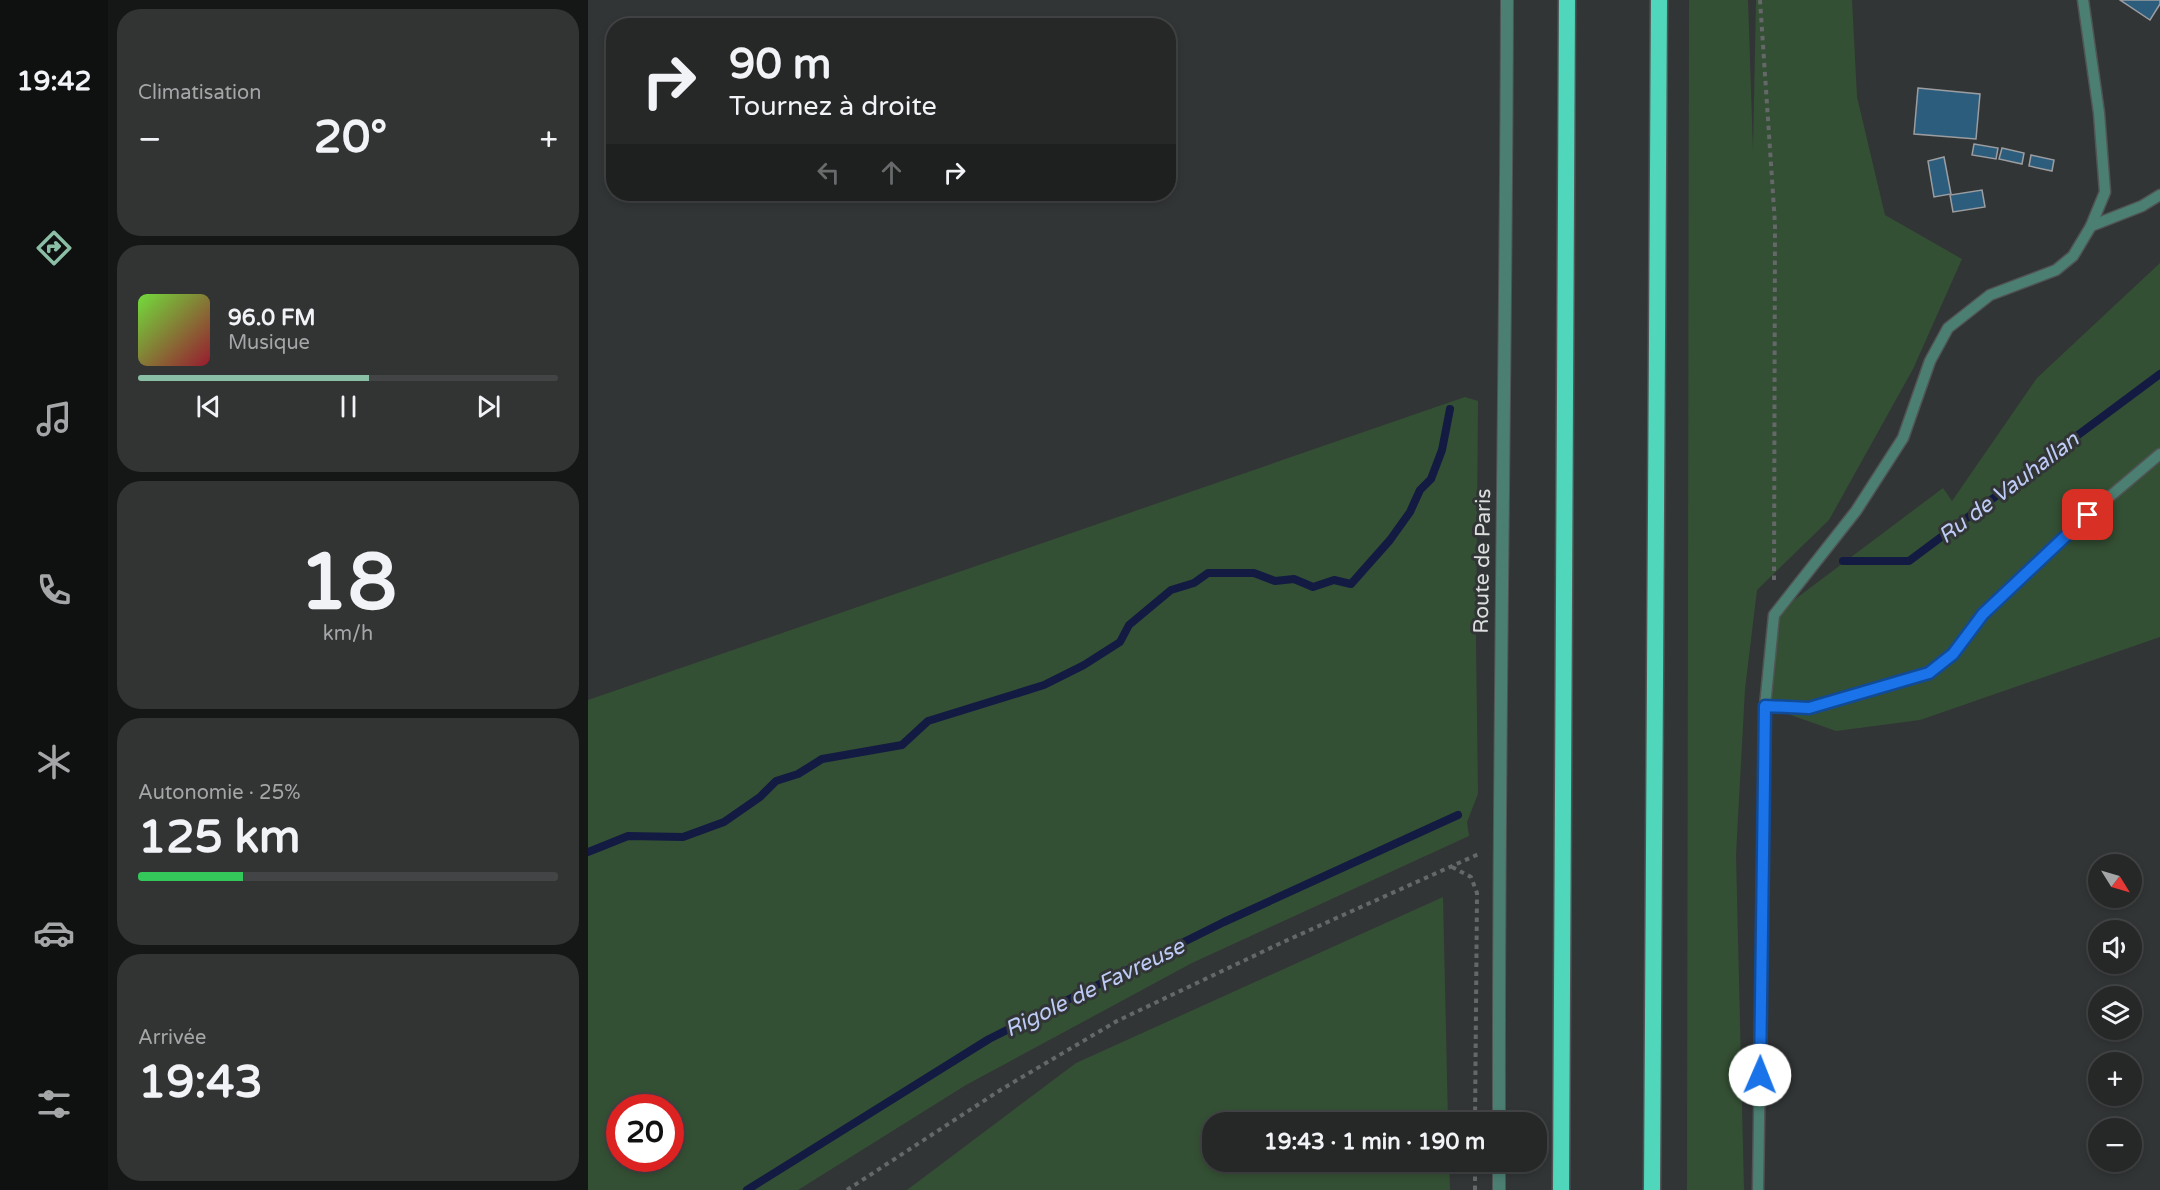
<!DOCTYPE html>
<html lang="fr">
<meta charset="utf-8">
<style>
body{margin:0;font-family:"Varela Round",sans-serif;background:#323434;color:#f1f3f6;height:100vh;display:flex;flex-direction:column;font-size:22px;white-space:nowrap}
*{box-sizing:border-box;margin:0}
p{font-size:20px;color:#a4a6a8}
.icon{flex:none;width:33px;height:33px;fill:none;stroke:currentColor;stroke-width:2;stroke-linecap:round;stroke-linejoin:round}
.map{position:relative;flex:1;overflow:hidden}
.side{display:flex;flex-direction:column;gap:9px;padding:9px;background:#151616;width:480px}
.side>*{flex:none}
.top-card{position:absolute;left:18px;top:18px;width:570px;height:183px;border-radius:24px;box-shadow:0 3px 9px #0003,0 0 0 2px #424445;background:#262828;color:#f1f3f6;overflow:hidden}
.needle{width:39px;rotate:127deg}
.fabs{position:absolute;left:1500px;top:854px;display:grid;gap:12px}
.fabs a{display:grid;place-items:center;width:54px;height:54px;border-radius:50%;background:#262828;box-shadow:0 3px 9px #0003,0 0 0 2px #424445;font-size:30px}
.speed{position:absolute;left:18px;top:1094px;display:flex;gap:12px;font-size:30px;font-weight:700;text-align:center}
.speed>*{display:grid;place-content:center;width:78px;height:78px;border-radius:50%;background:#262828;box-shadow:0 3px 9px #0003,0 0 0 2px #424445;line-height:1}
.speed .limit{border:9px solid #d22;background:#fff;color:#111}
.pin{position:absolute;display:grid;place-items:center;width:51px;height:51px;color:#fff;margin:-26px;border-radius:12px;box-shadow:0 3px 9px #0006}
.me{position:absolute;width:66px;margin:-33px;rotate:1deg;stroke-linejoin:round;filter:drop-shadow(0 0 4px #0008)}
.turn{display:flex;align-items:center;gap:21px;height:126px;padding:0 24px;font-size:27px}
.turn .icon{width:78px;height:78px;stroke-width:2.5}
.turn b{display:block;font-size:42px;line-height:51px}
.lanes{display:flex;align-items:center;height:57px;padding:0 24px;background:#0003;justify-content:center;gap:30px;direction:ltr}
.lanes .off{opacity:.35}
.big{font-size:45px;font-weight:700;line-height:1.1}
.side .card{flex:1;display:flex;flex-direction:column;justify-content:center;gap:9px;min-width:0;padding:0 21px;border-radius:24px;background:#323434}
.side .dial{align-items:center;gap:0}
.dial b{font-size:78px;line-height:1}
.song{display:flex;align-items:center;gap:18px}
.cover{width:72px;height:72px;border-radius:9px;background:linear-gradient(135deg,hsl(100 70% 55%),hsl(350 70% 35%))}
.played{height:6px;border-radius:3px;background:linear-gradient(90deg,#8abfa5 55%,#424445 55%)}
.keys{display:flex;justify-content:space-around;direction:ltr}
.heat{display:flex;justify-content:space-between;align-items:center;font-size:33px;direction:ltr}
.charge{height:9px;border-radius:4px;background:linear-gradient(90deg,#34c759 25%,#424445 0)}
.trip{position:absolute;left:614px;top:1112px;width:345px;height:60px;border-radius:24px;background:#262828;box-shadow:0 3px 9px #0003,0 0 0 2px #424445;font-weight:700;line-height:60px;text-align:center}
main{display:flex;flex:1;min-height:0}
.tab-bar{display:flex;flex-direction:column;width:108px;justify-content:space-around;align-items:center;background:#0f1010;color:#a4a6a8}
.tab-bar .icon{width:42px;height:42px}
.tab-bar .active{color:#8abfa5}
.tab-bar b{font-size:27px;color:#f1f3f6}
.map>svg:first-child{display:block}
.green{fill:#345034;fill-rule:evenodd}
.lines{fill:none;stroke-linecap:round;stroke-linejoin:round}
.stream{stroke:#141b42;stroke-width:8}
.building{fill:#2d5d7c;stroke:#9b9da0;stroke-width:1.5}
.service-casing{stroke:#515454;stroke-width:13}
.minor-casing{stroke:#515454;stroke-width:14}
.trunk-casing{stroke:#515454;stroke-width:19}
.path{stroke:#656869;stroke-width:4;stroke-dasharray:4.5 4.5;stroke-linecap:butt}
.service{stroke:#4b7f72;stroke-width:10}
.minor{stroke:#4b7f72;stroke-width:12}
.trunk{stroke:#50d6ba;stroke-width:16}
.route-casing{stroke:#114b97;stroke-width:15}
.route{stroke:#1a73e8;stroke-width:10}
.labels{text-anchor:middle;stroke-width:6;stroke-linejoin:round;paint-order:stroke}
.street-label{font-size:21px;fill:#dddfdf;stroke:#323536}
.water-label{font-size:22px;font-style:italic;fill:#becbf6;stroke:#323536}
</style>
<main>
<nav class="tab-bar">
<b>19:42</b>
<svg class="icon active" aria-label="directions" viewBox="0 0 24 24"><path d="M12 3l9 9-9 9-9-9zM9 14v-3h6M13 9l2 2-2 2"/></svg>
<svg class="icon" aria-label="music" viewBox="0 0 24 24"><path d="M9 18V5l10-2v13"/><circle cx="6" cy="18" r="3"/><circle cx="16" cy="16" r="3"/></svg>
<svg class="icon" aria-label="phone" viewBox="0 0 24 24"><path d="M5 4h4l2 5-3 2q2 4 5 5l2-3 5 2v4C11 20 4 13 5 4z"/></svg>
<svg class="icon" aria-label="climate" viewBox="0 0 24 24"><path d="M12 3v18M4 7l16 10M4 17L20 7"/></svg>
<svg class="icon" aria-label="car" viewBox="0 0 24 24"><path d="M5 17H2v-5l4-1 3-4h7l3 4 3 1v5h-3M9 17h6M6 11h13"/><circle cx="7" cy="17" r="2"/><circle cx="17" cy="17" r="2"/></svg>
<svg class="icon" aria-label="filters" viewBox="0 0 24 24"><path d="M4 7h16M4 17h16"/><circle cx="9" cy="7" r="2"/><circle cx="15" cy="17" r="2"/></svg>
</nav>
<section class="side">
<div class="card"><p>Climatisation</p>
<div class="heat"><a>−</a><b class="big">20°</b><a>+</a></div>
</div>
<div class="card">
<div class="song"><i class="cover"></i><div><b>96.0 FM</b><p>Musique</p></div></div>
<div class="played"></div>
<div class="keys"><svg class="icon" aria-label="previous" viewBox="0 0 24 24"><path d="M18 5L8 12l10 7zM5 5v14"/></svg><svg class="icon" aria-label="pause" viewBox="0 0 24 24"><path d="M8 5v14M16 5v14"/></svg><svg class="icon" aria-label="next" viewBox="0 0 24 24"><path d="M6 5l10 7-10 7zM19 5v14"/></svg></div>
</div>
<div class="card dial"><b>18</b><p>km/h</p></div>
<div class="card"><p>Autonomie · 25%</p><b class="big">125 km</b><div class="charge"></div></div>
<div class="card"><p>Arrivée</p><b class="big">19:43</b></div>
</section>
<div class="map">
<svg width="1572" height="1190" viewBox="0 0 1572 1190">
<rect width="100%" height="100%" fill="#323536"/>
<g class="green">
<polygon points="1101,0 1160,0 1165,151 1168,0 1264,0 1269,97 1297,215 1374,259 1325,369 1241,520 1169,590 1157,689 1148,855 1156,1190 1099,1190"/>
<polygon points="1572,263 1572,637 1332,720 1248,731 1177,706 1186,615 1355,488 1364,501 1449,378"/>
<path d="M877,397L890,401L888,644L890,794L879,822L881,836L604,963L378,1085L210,1190H0V700ZM32,1107H82V1158H32Z"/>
<polygon points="855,897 860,1122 624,1122 624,1161 861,1161 862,1190 319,1190 488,1063"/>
</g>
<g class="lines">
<g class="stream">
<polyline points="1255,561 1321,561 1572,374"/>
<polyline points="0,852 40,836 95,837 136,822 172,797 188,781 210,774 234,759 314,745 340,721 456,685 496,665 532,642 541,625 583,590 606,583 620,573 666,573 687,581 706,579 725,587 746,580 763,584 802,540 822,512 832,490 843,479 854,450 862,409"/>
<polyline points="159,1190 401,1039 636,922 870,815"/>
</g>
</g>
<g class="building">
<polygon points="1532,0 1572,0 1572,4 1562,20"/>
<polygon points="1330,88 1392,94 1388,139 1326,134"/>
<polygon points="1386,144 1410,148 1408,159 1384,155"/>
<polygon points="1414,148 1436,153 1434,164 1411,159"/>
<polygon points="1443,155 1466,160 1464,171 1441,166"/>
<polygon points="1356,157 1363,194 1346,197 1340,161"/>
<polygon points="1394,190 1397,207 1365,212 1362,195"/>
</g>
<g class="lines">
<g class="service-casing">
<g id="service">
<polyline points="1503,226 1554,206 1572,195"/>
<polyline points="1177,706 1221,708 1341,673 1365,654 1395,614 1500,515 1572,454"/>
<polyline points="1170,1190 1177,706 1186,615 1268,511 1315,438 1342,361 1360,328 1402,295 1468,270 1485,256 1503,226 1517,192 1511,113 1495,0"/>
</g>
</g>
<g class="minor-casing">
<g id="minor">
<path d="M911,1122C910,748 918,374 919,0"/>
<polyline points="911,1190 911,1161"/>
</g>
</g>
<g class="trunk-casing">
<g id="trunk">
<polyline points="973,1190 979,0"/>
<polyline points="1064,1190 1071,0"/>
</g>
</g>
<g class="path">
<polyline points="1172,0 1187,224 1186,584"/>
<polyline points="864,867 883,877 889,893 887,1122"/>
<polyline points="259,1190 414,1089 529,1021 693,943 893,853"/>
<polyline points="887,1190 887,1161"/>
</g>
<use href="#service" class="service"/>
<use href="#minor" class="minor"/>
<use href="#trunk" class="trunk"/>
</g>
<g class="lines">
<g class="route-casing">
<polyline id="route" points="1172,1075 1177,706 1221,708 1341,673 1365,654 1395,614 1500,515"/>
</g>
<use href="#route" class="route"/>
</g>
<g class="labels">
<g class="street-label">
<text transform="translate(894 561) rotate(-89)" y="7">Route de Paris</text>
</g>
<g class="water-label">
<text transform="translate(1420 487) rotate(-37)" y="8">Ru de Vauhallan</text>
<text transform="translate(506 987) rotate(-26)" y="8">Rigole de Favreuse</text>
</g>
</g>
</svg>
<div class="fabs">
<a><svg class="needle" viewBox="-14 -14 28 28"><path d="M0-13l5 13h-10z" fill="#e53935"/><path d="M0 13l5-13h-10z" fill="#a4a6a8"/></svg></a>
<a><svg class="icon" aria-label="sound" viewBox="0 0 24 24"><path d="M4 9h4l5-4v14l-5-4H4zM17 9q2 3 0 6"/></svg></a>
<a><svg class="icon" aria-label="layers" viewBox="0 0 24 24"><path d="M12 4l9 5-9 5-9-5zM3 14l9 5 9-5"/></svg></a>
<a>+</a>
<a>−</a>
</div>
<div class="speed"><div class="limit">20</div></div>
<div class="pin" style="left:1500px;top:515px;background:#d93025"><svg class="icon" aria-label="arrive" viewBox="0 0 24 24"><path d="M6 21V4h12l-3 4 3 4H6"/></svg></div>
<svg class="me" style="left:1172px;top:1075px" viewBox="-20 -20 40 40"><circle r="19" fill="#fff"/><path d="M0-13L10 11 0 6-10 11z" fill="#1a73e8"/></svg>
<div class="trip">19:43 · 1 min · 190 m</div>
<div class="top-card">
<div class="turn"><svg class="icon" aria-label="right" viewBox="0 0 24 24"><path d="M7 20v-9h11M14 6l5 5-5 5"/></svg><div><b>90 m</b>Tournez à droite</div></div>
<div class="lanes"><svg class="icon off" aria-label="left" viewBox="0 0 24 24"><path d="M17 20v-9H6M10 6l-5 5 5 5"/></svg><svg class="icon off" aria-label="ahead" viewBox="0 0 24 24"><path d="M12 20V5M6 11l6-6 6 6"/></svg><svg class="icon" aria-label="right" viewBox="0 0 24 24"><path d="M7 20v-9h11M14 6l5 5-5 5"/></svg></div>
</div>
</div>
</main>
